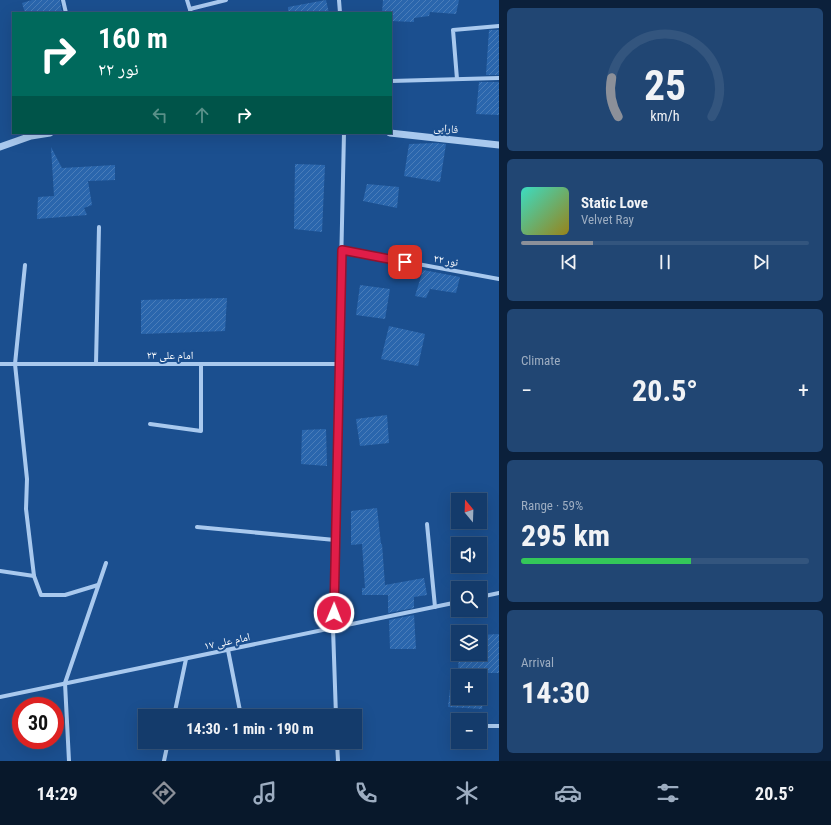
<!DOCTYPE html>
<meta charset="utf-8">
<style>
body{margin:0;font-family:"Roboto Condensed","Noto Naskh Arabic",sans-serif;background:#214673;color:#f1f3f6;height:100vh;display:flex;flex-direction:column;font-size:15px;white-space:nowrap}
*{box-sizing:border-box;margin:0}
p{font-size:13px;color:#9dadc1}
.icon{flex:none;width:22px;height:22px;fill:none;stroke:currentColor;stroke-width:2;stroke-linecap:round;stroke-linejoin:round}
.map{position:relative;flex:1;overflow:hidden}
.details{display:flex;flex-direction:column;gap:8px;padding:8px;background:#0b203b;width:332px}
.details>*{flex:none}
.guide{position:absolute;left:12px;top:12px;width:380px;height:122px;border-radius:0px;box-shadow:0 4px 16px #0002,0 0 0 1px #33557e;background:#00695c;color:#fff;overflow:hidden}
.needle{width:26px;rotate:341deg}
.fabs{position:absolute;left:451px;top:493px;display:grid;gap:8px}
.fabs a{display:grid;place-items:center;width:36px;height:36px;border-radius:0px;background:#143b6b;box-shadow:0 4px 16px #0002,0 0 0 1px #33557e;font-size:20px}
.speed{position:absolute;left:12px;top:697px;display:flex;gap:8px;font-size:20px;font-weight:700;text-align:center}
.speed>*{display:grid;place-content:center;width:52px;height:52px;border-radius:50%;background:#143b6b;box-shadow:0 4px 16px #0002,0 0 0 1px #33557e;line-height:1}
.speed .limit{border:6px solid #d22;background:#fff;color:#111}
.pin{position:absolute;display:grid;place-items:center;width:34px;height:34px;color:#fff;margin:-17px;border-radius:8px;box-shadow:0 2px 6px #0006}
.me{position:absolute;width:44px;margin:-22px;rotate:1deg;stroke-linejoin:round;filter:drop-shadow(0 0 3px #0008)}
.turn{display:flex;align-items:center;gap:14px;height:84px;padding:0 20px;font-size:18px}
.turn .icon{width:52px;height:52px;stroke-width:2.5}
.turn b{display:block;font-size:28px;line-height:34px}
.lanes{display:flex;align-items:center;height:38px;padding:0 20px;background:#0003;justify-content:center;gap:20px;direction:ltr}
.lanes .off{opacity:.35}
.big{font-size:30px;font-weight:700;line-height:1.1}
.details .tile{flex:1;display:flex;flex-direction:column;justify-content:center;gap:6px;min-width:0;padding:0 14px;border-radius:6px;background:#214673}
.details .dial{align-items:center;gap:0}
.dial svg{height:104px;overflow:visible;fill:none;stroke:#33557e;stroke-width:7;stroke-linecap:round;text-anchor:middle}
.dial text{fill:#f1f3f6;stroke:none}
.song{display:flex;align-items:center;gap:12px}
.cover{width:48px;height:48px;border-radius:6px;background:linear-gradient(135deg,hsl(170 70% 55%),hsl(50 70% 35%))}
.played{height:4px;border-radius:2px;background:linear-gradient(90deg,#8c9099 25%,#33557e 25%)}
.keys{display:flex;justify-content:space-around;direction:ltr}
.heat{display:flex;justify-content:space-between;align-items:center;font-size:22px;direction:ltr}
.charge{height:6px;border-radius:3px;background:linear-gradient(90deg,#34c759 59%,#33557e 0)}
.trip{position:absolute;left:138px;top:709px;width:224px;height:40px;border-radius:0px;background:#143b6b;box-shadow:0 4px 16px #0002,0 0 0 1px #33557e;font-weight:700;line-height:40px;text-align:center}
.dock{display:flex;height:64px;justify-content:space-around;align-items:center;background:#08182b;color:#9dadc1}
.dock .icon{width:28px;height:28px}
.dock .selected{color:#8c9099}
.dock b{font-size:18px;color:#f1f3f6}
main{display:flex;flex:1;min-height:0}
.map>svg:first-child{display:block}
.building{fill:url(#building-hatch);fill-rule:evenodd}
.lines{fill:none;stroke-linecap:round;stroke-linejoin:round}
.minor{stroke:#a9c9ee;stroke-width:4}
.tertiary{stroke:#a9c9ee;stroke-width:7}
.route-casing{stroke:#92132f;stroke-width:10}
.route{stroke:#e11d48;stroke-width:7}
.labels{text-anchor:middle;stroke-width:4;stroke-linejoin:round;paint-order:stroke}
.street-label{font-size:11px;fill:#fff;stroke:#1b4f8f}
</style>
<main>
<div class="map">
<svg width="499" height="761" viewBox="0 0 499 761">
<defs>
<pattern id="building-hatch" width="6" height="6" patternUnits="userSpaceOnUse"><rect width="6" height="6" fill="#2a66ad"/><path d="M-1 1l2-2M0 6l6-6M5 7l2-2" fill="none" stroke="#4a7db9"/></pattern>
</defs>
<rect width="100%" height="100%" fill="#1b4f8f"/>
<g class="building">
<polygon points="32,0 60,0 62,13 25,13 22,3"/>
<polygon points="326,0 329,13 288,13 288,7"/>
<polygon points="383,0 459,0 456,14 430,12 429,16 414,18 414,22 391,21 391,13 382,13"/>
<polygon points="489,30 499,30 499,75 486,75"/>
<polygon points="479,82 499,82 499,115 476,114"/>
<polygon points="436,143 446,144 440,182 404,176 409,144"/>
<polygon points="51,147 62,168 115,165 115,180 88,181 92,205 84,208 87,215 37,219 38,197 54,196"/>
<polygon points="295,164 325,165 322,232 294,229"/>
<polygon points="367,184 399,187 397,208 363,201"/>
<polygon points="423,270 460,277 456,293 430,289 426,298 415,296"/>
<polygon points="360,285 390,289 385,319 356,315"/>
<polygon points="227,298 225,331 141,334 141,300"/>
<polygon points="389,326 425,334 418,366 381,359"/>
<polygon points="387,415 389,443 360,446 356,419"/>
<polygon points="326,429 327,466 301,464 302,430"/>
<polygon points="377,508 381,544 382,544 385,585 424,578 427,595 414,597 414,608 388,613 388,595 362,595 362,588 365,588 362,544 351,545 351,511"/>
<polygon points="414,615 416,649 390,649 389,620"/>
<path d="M499,634V673H487L482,709L448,707L452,671H458L459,654H480V635ZM458,676H480V698H458Z"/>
</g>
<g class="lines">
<g class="minor">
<polyline points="63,0 66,13"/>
<polyline points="187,0 191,13"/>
<polyline points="339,0 340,13"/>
<polyline points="190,9 226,0"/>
<polyline points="457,79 453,30 499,26"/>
<polyline points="391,81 499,78"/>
<polyline points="342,250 499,279"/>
<polyline points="25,265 15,364 27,479 26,509 34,576 41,595 65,595 98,585"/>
<polyline points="0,364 339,364"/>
<polyline points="96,364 99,227"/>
<polyline points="150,424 201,431 201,364"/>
<polyline points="427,524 435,607"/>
<polyline points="197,527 335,540"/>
<polyline points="0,571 34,576"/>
<polyline points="480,597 499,593"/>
<polyline points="228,650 241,716"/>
<polyline points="0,697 458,602"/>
<polyline points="174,716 186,659"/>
<polyline points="336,716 333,628 344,133"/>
<polyline points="480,726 499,726"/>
<polyline points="337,742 338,761"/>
<polyline points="69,761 65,683 106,563"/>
<polyline points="164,761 168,742"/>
</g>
<g class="tertiary">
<polyline points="390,133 499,145"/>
<polyline points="0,147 31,136 50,133"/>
</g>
</g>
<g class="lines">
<g class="route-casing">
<polyline id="route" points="334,613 342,250 405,262"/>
</g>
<use href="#route" class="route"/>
</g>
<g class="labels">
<g class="street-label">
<text transform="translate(446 128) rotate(6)" y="4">فارابی</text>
<text transform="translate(446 260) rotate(10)" y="4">نور ۲۲</text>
<text x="170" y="359">امام علی ۲۳</text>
<text transform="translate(227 641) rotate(-12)" y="4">امام علی ۱۷</text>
</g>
</g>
</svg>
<div class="fabs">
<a><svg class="needle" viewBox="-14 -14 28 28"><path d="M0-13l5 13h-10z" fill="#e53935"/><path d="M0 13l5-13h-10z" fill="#9dadc1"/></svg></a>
<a><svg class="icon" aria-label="sound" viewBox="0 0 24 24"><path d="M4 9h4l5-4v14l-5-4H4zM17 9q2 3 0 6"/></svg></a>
<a><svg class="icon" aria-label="search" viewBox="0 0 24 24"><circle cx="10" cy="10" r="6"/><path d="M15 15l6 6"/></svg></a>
<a><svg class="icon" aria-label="layers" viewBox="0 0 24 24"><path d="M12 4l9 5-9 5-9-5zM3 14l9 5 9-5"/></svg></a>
<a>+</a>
<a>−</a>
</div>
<div class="speed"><div class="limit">30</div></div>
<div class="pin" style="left:405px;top:262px;background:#d93025"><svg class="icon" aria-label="arrive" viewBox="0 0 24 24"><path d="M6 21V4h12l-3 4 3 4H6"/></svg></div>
<svg class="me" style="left:334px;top:613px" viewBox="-20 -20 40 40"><circle r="17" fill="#e11d48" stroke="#fff" stroke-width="3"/><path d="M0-11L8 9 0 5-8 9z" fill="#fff"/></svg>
<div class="trip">14:30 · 1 min · 190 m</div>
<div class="guide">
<div class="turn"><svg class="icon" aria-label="right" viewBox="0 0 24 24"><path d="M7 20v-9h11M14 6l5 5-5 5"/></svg><div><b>160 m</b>نور ۲۲</div></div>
<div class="lanes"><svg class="icon off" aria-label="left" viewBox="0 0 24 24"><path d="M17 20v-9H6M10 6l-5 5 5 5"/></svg><svg class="icon off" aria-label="ahead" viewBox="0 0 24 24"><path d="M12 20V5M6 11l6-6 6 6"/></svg><svg class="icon" aria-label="right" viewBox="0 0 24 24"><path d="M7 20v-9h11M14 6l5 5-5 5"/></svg></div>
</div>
</div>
<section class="details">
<div class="tile dial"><svg viewBox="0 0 100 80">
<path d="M14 69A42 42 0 1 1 86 69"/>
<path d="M14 69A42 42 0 0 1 9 39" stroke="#8c9099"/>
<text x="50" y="56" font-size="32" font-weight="700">25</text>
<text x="50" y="72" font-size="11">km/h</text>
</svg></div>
<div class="tile">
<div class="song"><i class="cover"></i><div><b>Static Love</b><p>Velvet Ray</p></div></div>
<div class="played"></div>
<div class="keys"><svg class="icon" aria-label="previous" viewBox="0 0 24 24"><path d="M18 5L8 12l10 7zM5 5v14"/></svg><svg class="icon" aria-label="pause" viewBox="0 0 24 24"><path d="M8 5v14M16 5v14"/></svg><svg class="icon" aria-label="next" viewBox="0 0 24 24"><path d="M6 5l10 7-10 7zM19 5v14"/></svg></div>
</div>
<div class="tile"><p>Climate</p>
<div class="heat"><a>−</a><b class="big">20.5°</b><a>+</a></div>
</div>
<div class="tile"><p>Range · 59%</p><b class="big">295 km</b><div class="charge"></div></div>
<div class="tile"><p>Arrival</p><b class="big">14:30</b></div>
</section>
</main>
<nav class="dock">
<b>14:29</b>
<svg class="icon selected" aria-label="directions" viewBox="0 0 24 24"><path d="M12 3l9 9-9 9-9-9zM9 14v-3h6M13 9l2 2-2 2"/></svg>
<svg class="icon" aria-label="music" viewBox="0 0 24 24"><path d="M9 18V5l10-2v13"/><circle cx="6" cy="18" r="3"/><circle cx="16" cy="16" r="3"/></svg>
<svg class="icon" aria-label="phone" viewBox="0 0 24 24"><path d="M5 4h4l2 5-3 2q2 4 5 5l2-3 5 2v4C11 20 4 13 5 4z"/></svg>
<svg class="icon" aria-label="climate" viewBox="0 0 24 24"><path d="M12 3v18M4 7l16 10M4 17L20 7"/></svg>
<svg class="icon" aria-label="car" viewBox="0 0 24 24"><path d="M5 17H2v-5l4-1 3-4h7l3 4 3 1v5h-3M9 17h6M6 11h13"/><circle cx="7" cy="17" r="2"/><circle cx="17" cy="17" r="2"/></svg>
<svg class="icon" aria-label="filters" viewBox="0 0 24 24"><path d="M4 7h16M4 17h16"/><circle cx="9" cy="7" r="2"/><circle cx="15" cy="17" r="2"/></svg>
<b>20.5°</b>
</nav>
